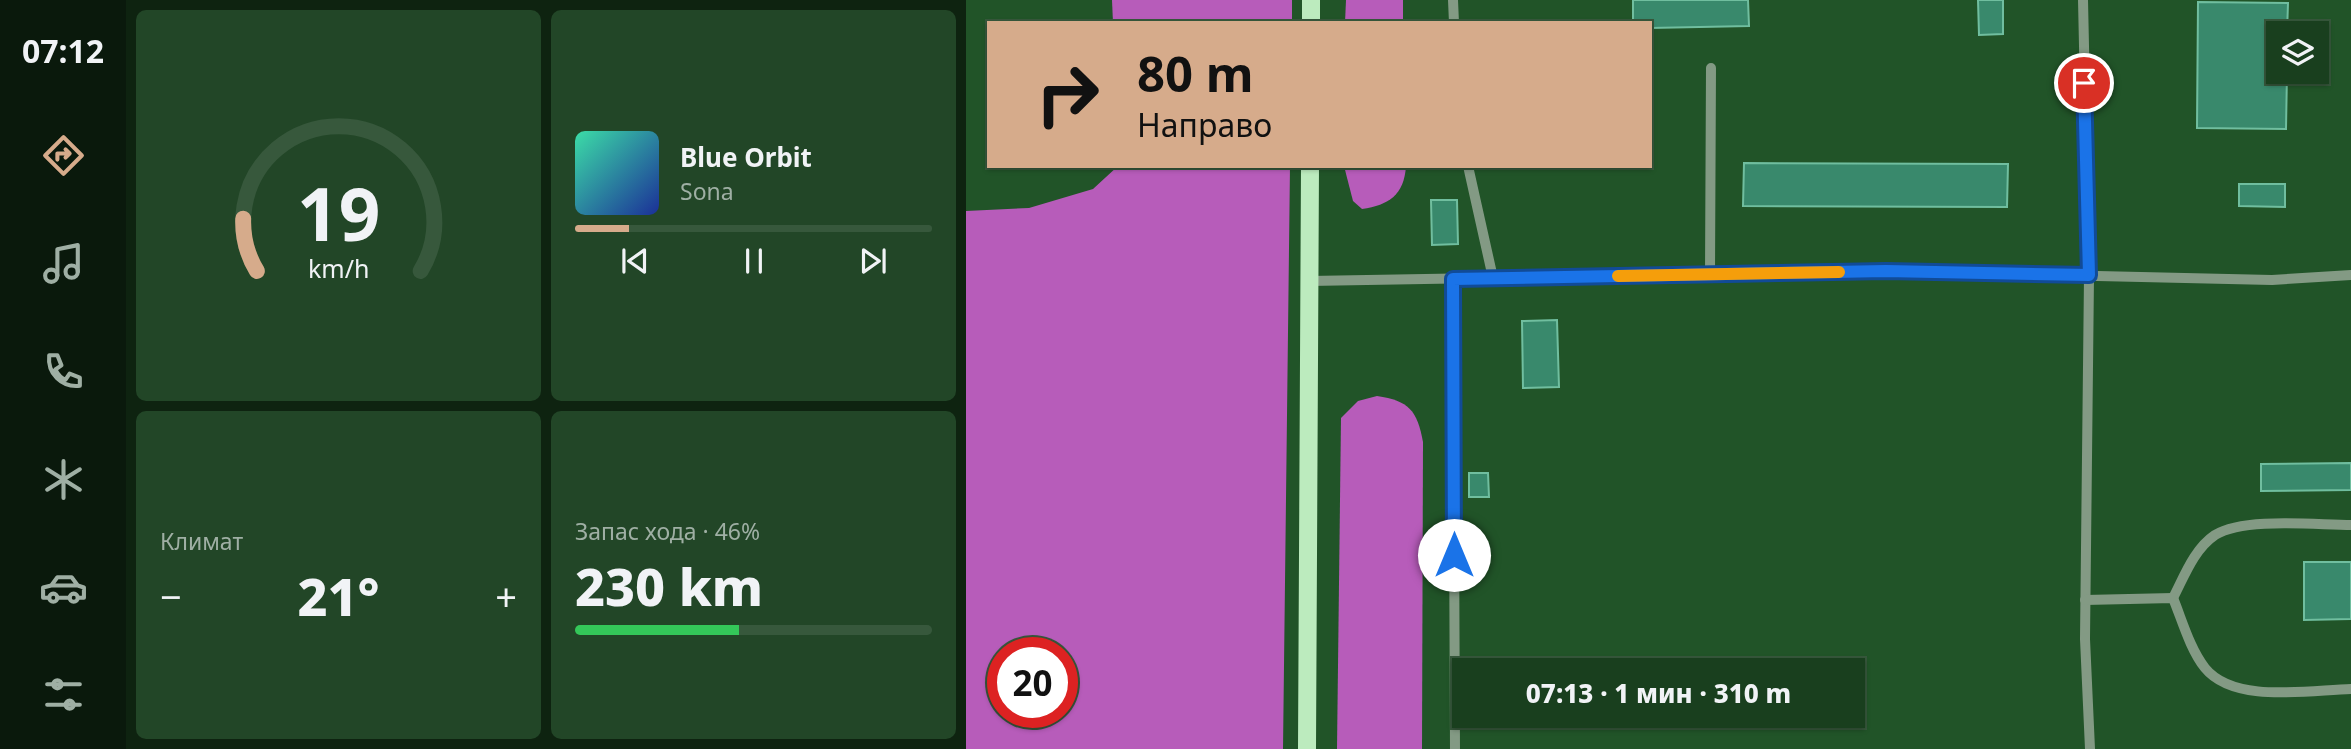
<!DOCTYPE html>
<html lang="ru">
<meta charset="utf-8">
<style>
body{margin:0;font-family:"Noto Sans",sans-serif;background:#224627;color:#f1f3f6;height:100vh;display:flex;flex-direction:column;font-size:26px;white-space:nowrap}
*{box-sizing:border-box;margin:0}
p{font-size:23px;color:#9fafa4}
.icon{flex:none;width:38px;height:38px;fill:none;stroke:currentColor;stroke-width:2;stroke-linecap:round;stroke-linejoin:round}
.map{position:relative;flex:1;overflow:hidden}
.panel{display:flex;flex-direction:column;gap:10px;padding:10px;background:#0e2310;width:840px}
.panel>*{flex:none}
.hud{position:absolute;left:21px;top:21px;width:665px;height:147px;border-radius:0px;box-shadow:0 2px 5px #0004,0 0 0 2px #37583c;background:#d6ab8b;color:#111;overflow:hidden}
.buttons{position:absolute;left:1300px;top:21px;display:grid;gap:14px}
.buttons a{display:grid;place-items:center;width:63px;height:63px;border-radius:0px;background:#193f1e;box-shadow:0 2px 5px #0004,0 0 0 2px #37583c;font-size:35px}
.speed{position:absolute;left:21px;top:637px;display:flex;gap:14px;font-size:35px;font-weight:700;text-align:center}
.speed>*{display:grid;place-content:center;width:91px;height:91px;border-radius:50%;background:#193f1e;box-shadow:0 2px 5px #0004,0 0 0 2px #37583c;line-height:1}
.speed .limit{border:10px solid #d22;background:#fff;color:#111}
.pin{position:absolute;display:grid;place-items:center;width:60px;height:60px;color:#fff;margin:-30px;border:4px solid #fff;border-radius:50%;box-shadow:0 2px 7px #0007}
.me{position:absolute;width:77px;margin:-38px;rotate:0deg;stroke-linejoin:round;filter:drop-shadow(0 0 5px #0008)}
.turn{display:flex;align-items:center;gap:24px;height:147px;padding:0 35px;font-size:32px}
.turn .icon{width:91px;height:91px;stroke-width:2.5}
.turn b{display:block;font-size:49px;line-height:60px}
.big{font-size:52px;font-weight:800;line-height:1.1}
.panel .card{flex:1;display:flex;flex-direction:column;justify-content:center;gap:10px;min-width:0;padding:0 24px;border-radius:10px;background:#224627}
.panel .dial{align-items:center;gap:0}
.dial svg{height:182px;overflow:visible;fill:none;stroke:#37583c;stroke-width:7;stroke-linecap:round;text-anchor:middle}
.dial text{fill:#f1f3f6;stroke:none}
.song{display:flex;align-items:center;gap:21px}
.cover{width:84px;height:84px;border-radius:10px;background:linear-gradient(135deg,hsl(160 70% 55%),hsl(230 70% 35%))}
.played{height:7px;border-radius:4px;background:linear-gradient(90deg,#d6ab8b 15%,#37583c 15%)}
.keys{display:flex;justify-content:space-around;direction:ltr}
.heat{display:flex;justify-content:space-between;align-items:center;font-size:38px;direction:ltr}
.charge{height:10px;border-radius:5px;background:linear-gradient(90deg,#34c759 46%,#37583c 0)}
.panel .tiles{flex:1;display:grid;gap:10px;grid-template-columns:repeat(2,1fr)}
.trip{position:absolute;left:486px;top:658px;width:413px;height:70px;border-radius:0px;background:#193f1e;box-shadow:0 2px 5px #0004,0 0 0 2px #37583c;font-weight:800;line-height:70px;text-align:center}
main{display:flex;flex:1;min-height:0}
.tab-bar{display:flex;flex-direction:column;width:126px;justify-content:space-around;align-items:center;background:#0a190c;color:#9fafa4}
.tab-bar .icon{width:49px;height:49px}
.tab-bar .active{color:#d6ab8b}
.tab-bar b{font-size:32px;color:#f1f3f6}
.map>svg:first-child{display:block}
.forest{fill:#b75cba;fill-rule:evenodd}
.building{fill:#39896c;stroke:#70be9f;stroke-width:2}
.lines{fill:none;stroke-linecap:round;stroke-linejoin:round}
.lane{stroke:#839a84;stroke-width:10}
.primary{stroke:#bcebbe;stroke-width:18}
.route-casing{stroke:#114b97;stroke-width:18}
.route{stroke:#1a73e8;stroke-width:12}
.slow{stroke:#f59e0b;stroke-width:12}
</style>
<main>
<nav class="tab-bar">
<b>07:12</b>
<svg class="icon active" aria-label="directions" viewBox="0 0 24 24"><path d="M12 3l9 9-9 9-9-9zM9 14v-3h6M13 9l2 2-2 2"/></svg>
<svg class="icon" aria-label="music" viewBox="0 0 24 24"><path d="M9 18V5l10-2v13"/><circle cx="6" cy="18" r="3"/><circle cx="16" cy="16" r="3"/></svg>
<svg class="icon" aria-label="phone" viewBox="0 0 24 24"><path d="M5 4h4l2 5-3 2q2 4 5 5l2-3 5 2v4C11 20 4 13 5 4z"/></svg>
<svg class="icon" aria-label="climate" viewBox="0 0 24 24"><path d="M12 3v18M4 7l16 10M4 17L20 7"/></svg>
<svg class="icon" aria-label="car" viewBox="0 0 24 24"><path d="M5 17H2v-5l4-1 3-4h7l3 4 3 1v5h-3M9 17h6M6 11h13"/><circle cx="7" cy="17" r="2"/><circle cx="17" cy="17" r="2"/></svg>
<svg class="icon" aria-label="filters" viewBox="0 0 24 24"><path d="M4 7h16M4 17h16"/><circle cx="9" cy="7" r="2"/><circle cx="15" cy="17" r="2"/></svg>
</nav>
<section class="panel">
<div class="tiles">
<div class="card dial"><svg viewBox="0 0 100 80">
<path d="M14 69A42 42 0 1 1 86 69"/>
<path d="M14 69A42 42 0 0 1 8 46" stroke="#d6ab8b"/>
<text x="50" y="56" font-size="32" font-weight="700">19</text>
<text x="50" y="72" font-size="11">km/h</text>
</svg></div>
<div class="card">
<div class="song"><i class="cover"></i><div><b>Blue Orbit</b><p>Sona</p></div></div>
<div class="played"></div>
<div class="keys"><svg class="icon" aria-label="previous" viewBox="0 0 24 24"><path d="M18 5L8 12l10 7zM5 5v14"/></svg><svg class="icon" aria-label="pause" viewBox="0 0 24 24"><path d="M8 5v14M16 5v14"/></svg><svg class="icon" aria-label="next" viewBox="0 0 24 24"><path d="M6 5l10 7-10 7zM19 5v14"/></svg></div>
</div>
<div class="card"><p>Климат</p>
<div class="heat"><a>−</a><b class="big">21°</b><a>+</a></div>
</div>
<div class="card"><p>Запас хода · 46%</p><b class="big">230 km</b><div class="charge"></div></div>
</div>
</section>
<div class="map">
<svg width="1385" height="749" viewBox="0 0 1385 749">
<rect width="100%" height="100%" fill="#215428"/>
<g class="forest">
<polygon points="146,0 326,0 326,23 147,23"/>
<polygon points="380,0 437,0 437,23 379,23"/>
<path d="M152,166H324L317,749H0V211L63,208L127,189ZM37,653H96V712H37Z"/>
<path d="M378,166H440C438,195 423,205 396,209L387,201Z"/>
<path d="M411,396C443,401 451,410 457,442L456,749H371L375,418L392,401Z"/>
</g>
<g class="building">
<polygon points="667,0 782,0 783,26 684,28 684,23 667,23"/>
<polygon points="1012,0 1037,0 1037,34 1013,35"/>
<polygon points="1232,2 1322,3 1321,33 1312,33 1312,72 1321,72 1320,129 1231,128"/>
<polygon points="778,163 1042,164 1041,207 777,206"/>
<polygon points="1273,184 1319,184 1319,207 1273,206"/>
<polygon points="465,200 491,200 492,244 466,245"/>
<polygon points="591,320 593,387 557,388 556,321"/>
<polygon points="1385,463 1385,490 1295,491 1295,464"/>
<polygon points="503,473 522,473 523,497 503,497"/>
<polygon points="1338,562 1385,562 1385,619 1338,620"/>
</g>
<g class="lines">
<g class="lane">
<polyline points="487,0 488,23"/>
<polyline points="1117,0 1123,276 1119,639 1124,749"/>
<polyline points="502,166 527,278"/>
<polyline points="744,274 745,68"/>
<polyline points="487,279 489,749"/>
<polyline points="343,281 920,271 1306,280 1385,275"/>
<path d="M1207,598C1218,577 1228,549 1249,535C1279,517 1349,525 1385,525"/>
<path d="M1119,600L1207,598C1216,620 1224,649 1239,668C1268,704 1343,690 1385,689"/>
</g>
<g class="primary">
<polyline points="345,23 345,0"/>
<polyline points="341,749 344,166"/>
</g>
</g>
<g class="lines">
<g class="route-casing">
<polyline id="route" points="488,555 487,279 920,271 1123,275 1118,83"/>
</g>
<use href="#route" class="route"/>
<polyline class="slow" points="652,276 873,272"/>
</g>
</svg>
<div class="buttons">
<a><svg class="icon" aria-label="layers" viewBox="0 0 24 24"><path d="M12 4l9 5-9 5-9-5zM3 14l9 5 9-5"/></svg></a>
</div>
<div class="speed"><div class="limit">20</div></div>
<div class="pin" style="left:1118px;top:83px;background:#d93025"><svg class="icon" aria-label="arrive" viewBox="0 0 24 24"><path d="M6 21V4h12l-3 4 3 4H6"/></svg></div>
<svg class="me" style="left:488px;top:555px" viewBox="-20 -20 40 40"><circle r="19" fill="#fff"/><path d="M0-13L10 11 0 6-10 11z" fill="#1a73e8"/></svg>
<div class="trip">07:13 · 1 мин · 310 m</div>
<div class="hud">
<div class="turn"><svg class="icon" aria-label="right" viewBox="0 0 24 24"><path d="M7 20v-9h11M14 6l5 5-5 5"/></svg><div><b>80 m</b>Направо</div></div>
</div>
</div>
</main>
